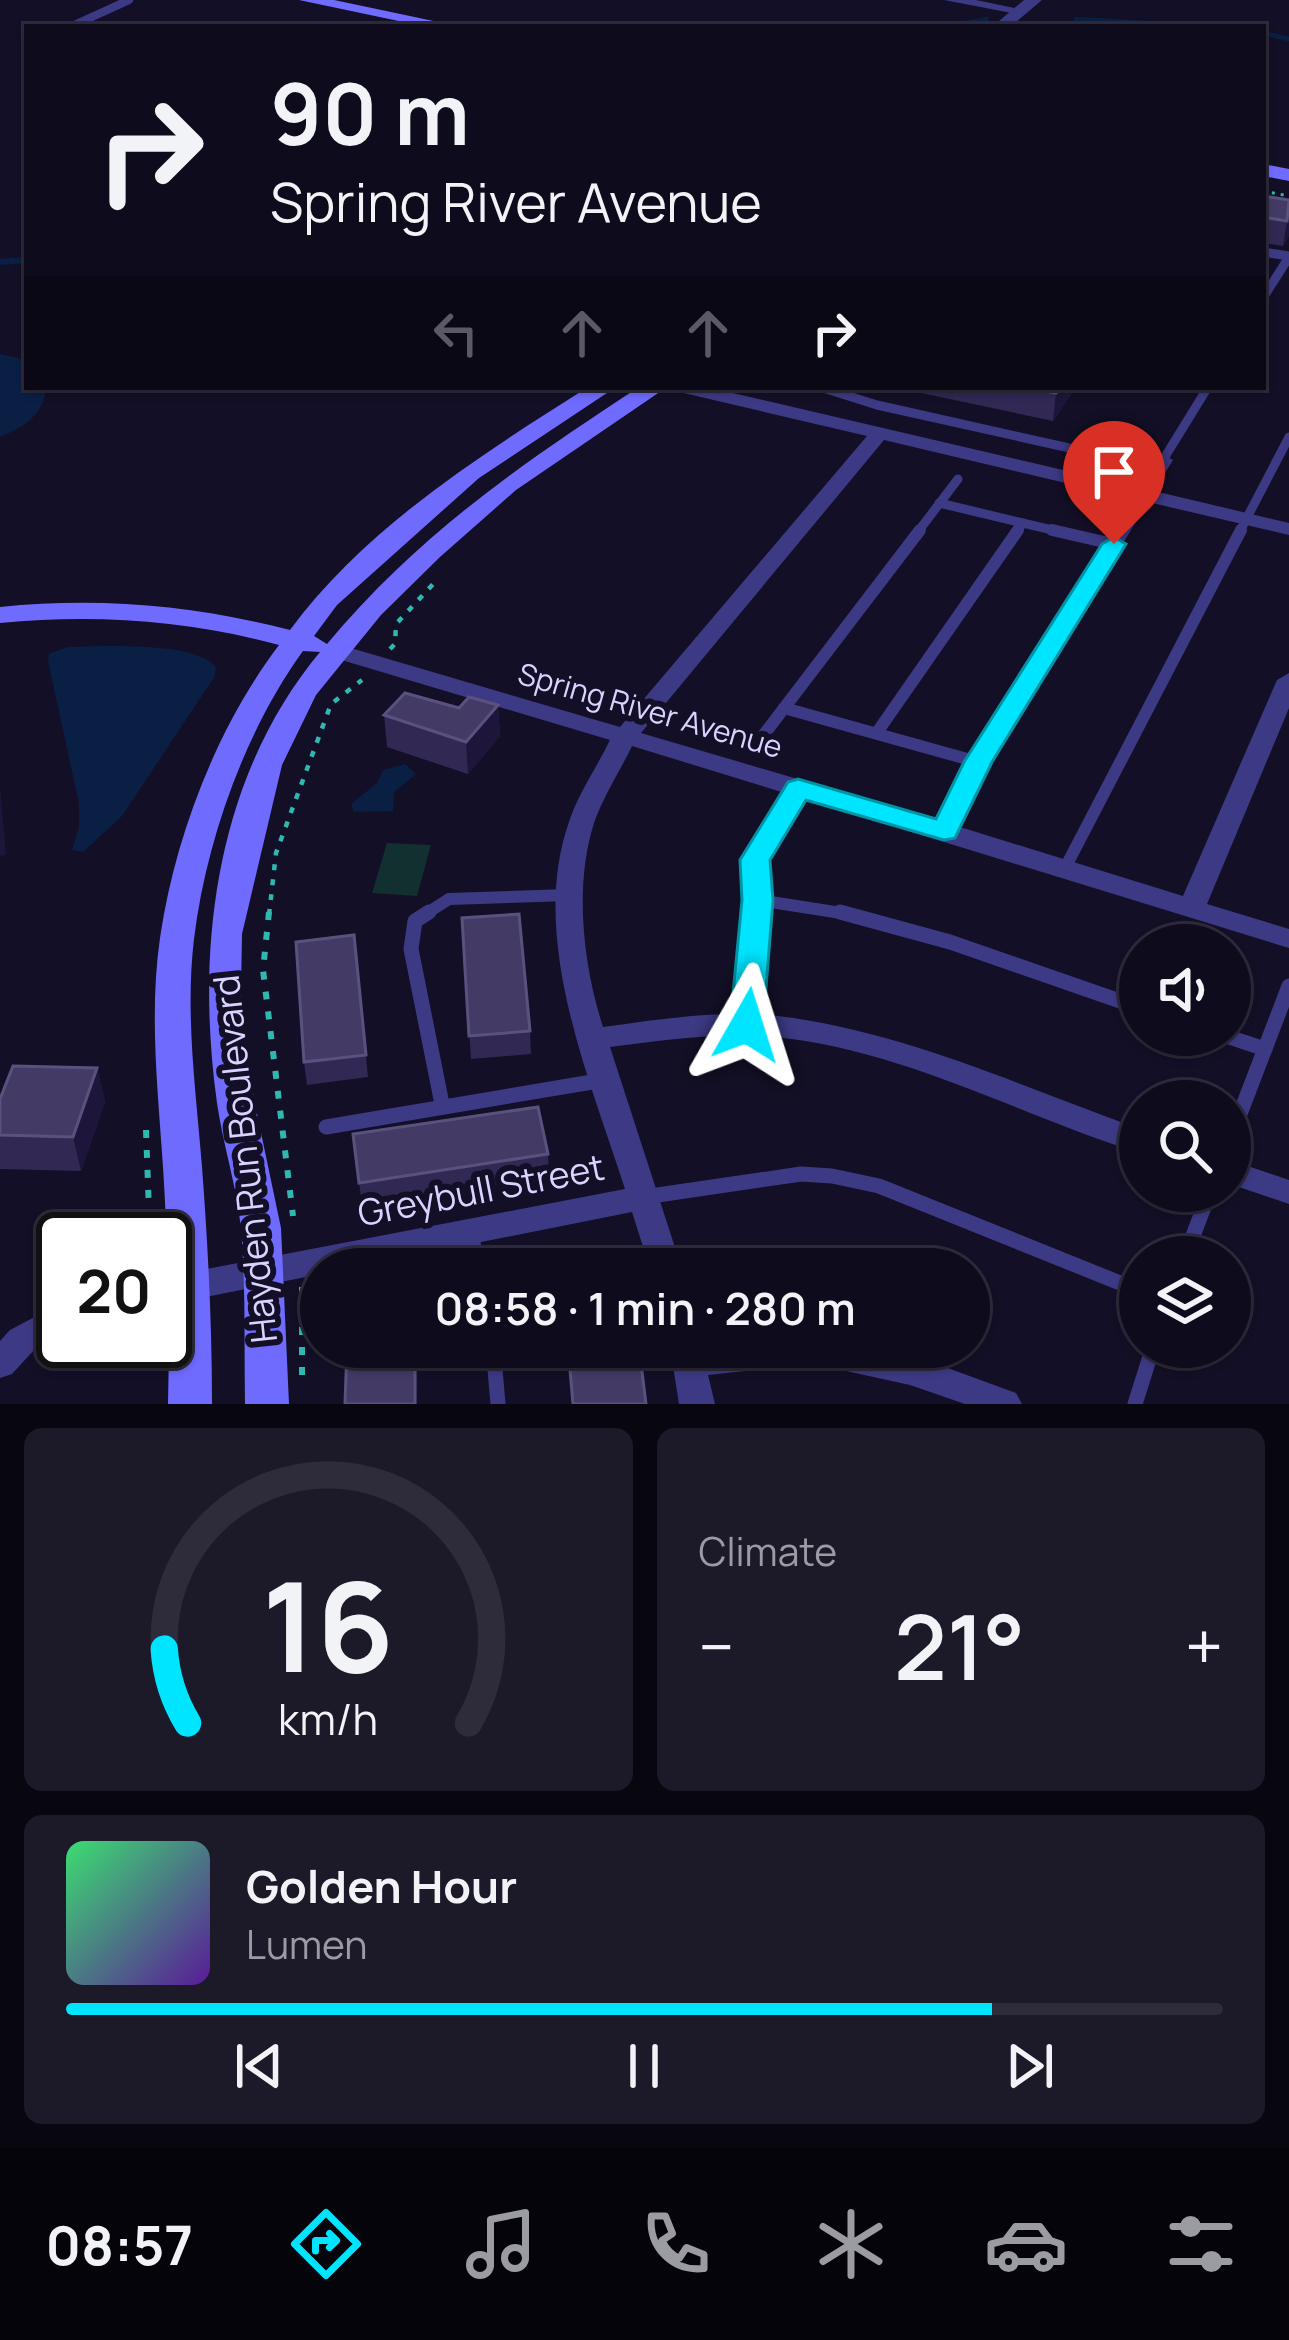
<!DOCTYPE html>
<meta charset="utf-8">
<style>
body{margin:0;font-family:Manrope,sans-serif;background:#1c1929;color:#f1f3f6;height:100vh;display:flex;flex-direction:column;font-size:45px;white-space:nowrap}
*{box-sizing:border-box;margin:0}
p{font-size:39px;color:#9b9ba3}
.icon{flex:none;width:66px;height:66px;fill:none;stroke:currentColor;stroke-width:2;stroke-linecap:round;stroke-linejoin:round}
.map{position:relative;height:1404px;overflow:hidden}
.side{display:flex;flex-direction:column;gap:24px;padding:24px;background:#08060f;flex:1}
.side>*{flex:none}
.banner{position:absolute;left:24px;top:24px;width:1242px;height:366px;border-radius:0px;box-shadow:0 3px 9px #0004,0 0 0 3px #2e2b3b;background:#0e0b1c;color:#f1f3f6;overflow:hidden}
.fabs{position:absolute;left:1119px;top:924px;display:grid;gap:24px}
.fabs a{display:grid;place-items:center;width:132px;height:132px;border-radius:50%;background:#0e0b1c;box-shadow:0 3px 9px #0004,0 0 0 3px #2e2b3b;font-size:60px}
.speed{position:absolute;left:36px;top:1212px;display:flex;gap:24px;font-size:60px;font-weight:700;text-align:center}
.speed>*{display:grid;place-content:center;width:156px;height:156px;border-radius:50%;background:#0e0b1c;box-shadow:0 3px 9px #0004,0 0 0 3px #2e2b3b;line-height:1}
.speed .limit{border:6px solid #111;border-radius:18px;background:#fff;color:#111}
.pin{position:absolute;display:grid;place-items:center;width:102px;height:102px;color:#fff;margin:-123px -51px;border-radius:50% 50% 50% 0;rotate:-45deg;box-shadow:0 0 12px #0007}
.pin .icon{rotate:45deg}
.me{position:absolute;width:132px;margin:-66px;rotate:6deg;stroke-linejoin:round;filter:drop-shadow(0 0 9px #0008)}
.turn{display:flex;align-items:center;gap:42px;height:252px;padding:0 48px;font-size:54px}
.turn .icon{width:156px;height:156px;stroke-width:2.5}
.turn b{display:block;font-size:84px;line-height:102px}
.lanes{display:flex;align-items:center;height:114px;padding:0 48px;background:#0003;justify-content:center;gap:60px;direction:ltr}
.lanes .off{opacity:.35}
.big{font-size:90px;font-weight:600;line-height:1.1}
.side .card{flex:1;display:flex;flex-direction:column;justify-content:center;gap:18px;min-width:0;padding:0 42px;border-radius:18px;background:#1c1929}
.side .dial{align-items:center;gap:0}
.dial svg{height:312px;overflow:visible;fill:none;stroke:#2e2b3b;stroke-width:7;stroke-linecap:round;text-anchor:middle}
.dial text{fill:#f1f3f6;stroke:none}
.song{display:flex;align-items:center;gap:36px}
.cover{width:144px;height:144px;border-radius:18px;background:linear-gradient(135deg,hsl(140 70% 55%),hsl(270 70% 35%))}
.played{height:12px;border-radius:6px;background:linear-gradient(90deg,#00e5ff 80%,#2e2b3b 80%)}
.keys{display:flex;justify-content:space-around;direction:ltr}
.heat{display:flex;justify-content:space-between;align-items:center;font-size:66px;direction:ltr}
.side .tiles{flex:1;display:grid;gap:24px;grid-template-columns:1fr 1fr}
.card:last-child{grid-column:span 2}
.trip{position:absolute;left:300px;top:1248px;width:690px;height:120px;border-radius:60px;background:#0e0b1c;box-shadow:0 3px 9px #0004,0 0 0 3px #2e2b3b;font-weight:600;line-height:120px;text-align:center}
.menu{display:flex;height:192px;justify-content:space-around;align-items:center;background:#06040b;color:#9b9ba3}
.menu .icon{width:84px;height:84px}
.menu .active{color:#00e5ff}
.menu b{font-size:54px;color:#f1f3f6}
.map>svg:first-child{display:block}
.green{fill:#12302f}
.water{fill:#0a1f44}
.lines{fill:none;stroke-linecap:round;stroke-linejoin:round}
.stream-far1{stroke:#0a1f44;stroke-width:4.5}
.stream{stroke:#0a1f44;stroke-width:6}
.path-far2{stroke:#2fb8b0;stroke-width:3;stroke-dasharray:3 6;stroke-linecap:butt}
.path-far1{stroke:#2fb8b0;stroke-width:4.5;stroke-dasharray:6 9;stroke-linecap:butt}
.path{stroke:#2fb8b0;stroke-width:6;stroke-dasharray:8 12;stroke-linecap:butt}
.service-far3{stroke:#3d3a85;stroke-width:8}
.service-far2{stroke:#3d3a85;stroke-width:9}
.service-far1{stroke:#3d3a85;stroke-width:12}
.service{stroke:#3d3a85;stroke-width:15}
.minor{fill:#3d3a85;fill-rule:evenodd}
.tertiary{fill:#3d3a85;fill-rule:evenodd}
.secondary{fill:#6f6bff;fill-rule:evenodd}
.wall{fill:#312854}
.shaded-wall{fill:#1d163a}
.building{fill:#433a66;stroke:#5a527e;stroke-width:3}
.route{fill:#00e5ff;stroke:#0095a6;stroke-width:3}
.labels{text-anchor:middle;stroke-width:12;stroke-linejoin:round;paint-order:stroke}
.street-label{font-size:30px;fill:#d9d4ff;stroke:#130f26}
.near-street-label{font-size:36px;fill:#d9d4ff;stroke:#130f26}
</style>
<div class="map">
<svg width="1289" height="1404" viewBox="0 0 1289 1404">
<rect width="100%" height="100%" fill="#130f26"/>
<polygon class="green" points="387,843 431,845 417,896 372,893"/>
<g class="water">
<path d="M0,354L27,360V387H47C42,416 26,426 0,437Z"/>
<path d="M67,647C99,646 196,641 216,667L215,676L122,816L83,852L72,850L79,827V804L48,661L49,654Z"/>
<polygon points="405,764 416,774 394,792 393,811 354,812 351,804 377,783 383,770"/>
</g>
<g class="lines">
<g class="stream-far1">
<polyline points="1076,19 1219,27"/>
<polyline points="943,27 987,19"/>
<polyline points="1263,33 1289,39"/>
</g>
<polyline class="stream" points="0,262 27,260"/>
<polyline class="path-far2" points="1263,191 1289,196"/>
<g class="path-far1">
<polyline points="390,649 395,644 396,624 435,582"/>
<polyline points="269,915 276,853 331,704 362,680"/>
</g>
<g class="path">
<polyline points="269,912 263,970 293,1216"/>
<polyline points="146,1130 150,1239"/>
<polyline points="302,1287 302,1384"/>
</g>
<polyline class="service-far3" points="70,27 129,0"/>
<g class="service-far2">
<polyline points="1263,252 1289,256"/>
<polyline points="1263,298 1289,257"/>
<polyline points="820,387 877,405 1159,468"/>
<polyline points="1163,460 1208,387"/>
<polyline points="939,503 1065,533"/>
<polyline points="917,533 958,479"/>
<polyline points="1016,533 1023,523"/>
<polyline points="1239,533 1289,437"/>
</g>
<g class="service-far1">
<polyline points="1052,530 1113,544"/>
<polyline points="784,708 978,762"/>
<polyline points="878,731 1018,530"/>
<polyline points="762,737 920,530"/>
<polyline points="1064,870 1241,530"/>
<polyline points="758,900 854,915"/>
<polyline points="424,915 449,899 568,895"/>
<polyline points="757,915 755,859 798,788"/>
</g>
<g class="service">
<polyline points="429,912 415,921 411,949 442,1104"/>
<polyline points="840,912 950,942 1140,1008"/>
<polyline points="747,1025 757,912"/>
<polyline points="1223,1035 1265,1049"/>
<polyline points="326,1127 604,1080"/>
<polyline points="1230,1140 1289,986"/>
<polyline points="644,1197 801,1174 832,1176 879,1186 1140,1291"/>
<polyline points="471,1232 478,1269"/>
<polyline points="1185,1257 1210,1191"/>
<polyline points="493,1347 498,1404"/>
<polyline points="1135,1404 1153,1347"/>
</g>
<g class="minor">
<polygon points="944,0 976,0 1024,10 1017,14"/>
<path d="M672,387H707L1136,487L1156,456L1163,454L1173,460L1154,491L1289,523V535L1148,502L990,762L960,827L1183,896L1277,680L1289,673V708L1207,904L1289,929V948L632,746C620,771 603,797 594,823C574,886 583,965 603,1027C661,1019 719,1010 778,1016C903,1031 1023,1087 1140,1129V1153C1019,1115 902,1049 774,1037C718,1032 664,1040 610,1047L682,1269H650L632,1212L345,1269H321V1274L165,1305V1277L625,1189C590,1079 528,938 569,822C578,794 597,767 610,740L328,656L324,651L328,646H344L620,727L867,436L675,391ZM884,440L1129,498L966,762L937,820L641,733Z"/>
<polygon points="1230,1160 1289,1180 1289,1204 1230,1184"/>
<polygon points="63,1302 63,1333 34,1350 12,1374 0,1378 0,1341 10,1330"/>
<polygon points="670,1347 875,1347 934,1363 1016,1393 1022,1404 965,1404 910,1385 837,1369 782,1367 708,1375 715,1404 679,1404"/>
</g>
<polygon class="tertiary" points="1024,0 1042,0 1010,27 992,27"/>
<g class="secondary">
<polygon points="299,0 334,0 462,27 427,27"/>
<polygon points="1263,164 1289,169 1289,181 1263,176"/>
<path d="M588,387H616L479,478L337,605L314,636L327,644C419,534 520,465 639,387H667L516,490L440,557L381,615L316,695L282,765L242,934L241,990L255,1104L281,1228L289,1404H245C244,1346 246,1287 241,1229C237,1187 223,1145 217,1103C195,946 216,777 320,652L303,651C245,731 206,841 194,939C185,1015 196,1091 202,1167C208,1246 212,1324 212,1404H168C170,1324 168,1246 163,1167C158,1091 149,1014 160,938C175,836 217,727 279,645C187,620 95,614 0,623V607C99,597 193,605 290,630C366,527 481,455 588,387Z"/>
</g>
</g>
<g class="wall">
<polygon points="1263,196 1289,200 1289,236 1283,246 1263,243"/>
<polygon points="893,387 1076,387 1053,421"/>
<polygon points="498,705 500,736 468,774 387,747 384,715"/>
<polygon points="462,918 530,1031 531,1054 471,1059"/>
<polygon points="354,935 368,1077 307,1085 304,1062"/>
<polygon points="97,1068 105,1102 81,1171 0,1169 0,1099"/>
<polygon points="353,1134 548,1154 549,1177 362,1206"/>
</g>
<g class="shaded-wall">
<polygon points="1289,219 1289,236 1283,246 1287,221"/>
<polygon points="1061,387 1076,387 1053,421 1056,393"/>
<polygon points="498,705 500,736 468,774 466,742"/>
<polygon points="0,786 6,855 0,856"/>
<polygon points="97,1068 105,1102 81,1171 73,1137"/>
<polygon points="415,1347 418,1347 417,1404 415,1404"/>
</g>
<g class="building">
<polygon points="1263,196 1289,200 1287,221 1263,217"/>
<polygon points="1026,387 1061,387 1056,393"/>
<polygon points="405,693 459,708 469,697 498,705 466,742 384,715"/>
<polygon points="519,914 530,1031 469,1036 462,918"/>
<polygon points="354,935 366,1055 304,1062 296,942"/>
<polygon points="13,1066 97,1068 73,1137 0,1135 0,1099"/>
<polygon points="538,1107 548,1154 359,1183 353,1134"/>
<polygon points="628,1258 629,1269 560,1269 560,1264"/>
<polygon points="347,1347 415,1347 415,1404 345,1404"/>
<polygon points="568,1347 639,1347 646,1404 573,1404"/>
</g>
<polygon class="route" points="1114,537 1126,544 992,762 955,838 944,840 806,800 770,860 773,900 763,1025 758,1033 735,1033 730,1025 742,900 740,860 788,782 798,779 936,819 964,762 1102,544"/>
<g class="labels">
<g class="street-label">
<text transform="translate(650 711) rotate(16)" y="10">Spring River Avenue</text>
</g>
<g class="near-street-label">
<text transform="translate(245 1159) rotate(-96)" y="13">Hayden Run Boulevard</text>
<text transform="translate(481 1190) rotate(-11)" y="13">Greybull Street</text>
</g>
</g>
</svg>
<div class="fabs">
<a><svg class="icon" aria-label="sound" viewBox="0 0 24 24"><path d="M4 9h4l5-4v14l-5-4H4zM17 9q2 3 0 6"/></svg></a>
<a><svg class="icon" aria-label="search" viewBox="0 0 24 24"><circle cx="10" cy="10" r="6"/><path d="M15 15l6 6"/></svg></a>
<a><svg class="icon" aria-label="layers" viewBox="0 0 24 24"><path d="M12 4l9 5-9 5-9-5zM3 14l9 5 9-5"/></svg></a>
</div>
<div class="speed"><div class="limit">20</div></div>
<div class="pin" style="left:1114px;top:544px;background:#d93025"><svg class="icon" aria-label="arrive" viewBox="0 0 24 24"><path d="M6 21V4h12l-3 4 3 4H6"/></svg></div>
<svg class="me" style="left:747px;top:1025px" viewBox="-20 -20 40 40"><path d="M0-17L14 15 0 8-14 15z" fill="#00e5ff" stroke="#fff" stroke-width="4"/></svg>
<div class="trip">08:58 · 1 min · 280 m</div>
<div class="banner">
<div class="turn"><svg class="icon" aria-label="right" viewBox="0 0 24 24"><path d="M7 20v-9h11M14 6l5 5-5 5"/></svg><div><b>90 m</b>Spring River Avenue</div></div>
<div class="lanes"><svg class="icon off" aria-label="left" viewBox="0 0 24 24"><path d="M17 20v-9H6M10 6l-5 5 5 5"/></svg><svg class="icon off" aria-label="ahead" viewBox="0 0 24 24"><path d="M12 20V5M6 11l6-6 6 6"/></svg><svg class="icon off" aria-label="ahead" viewBox="0 0 24 24"><path d="M12 20V5M6 11l6-6 6 6"/></svg><svg class="icon" aria-label="right" viewBox="0 0 24 24"><path d="M7 20v-9h11M14 6l5 5-5 5"/></svg></div>
</div>
</div>
<section class="side">
<div class="tiles">
<div class="card dial"><svg viewBox="0 0 100 80">
<path d="M14 69A42 42 0 1 1 86 69"/>
<path d="M14 69A42 42 0 0 1 8 50" stroke="#00e5ff"/>
<text x="50" y="56" font-size="32" font-weight="700">16</text>
<text x="50" y="72" font-size="11">km/h</text>
</svg></div>
<div class="card"><p>Climate</p>
<div class="heat"><a>−</a><b class="big">21°</b><a>+</a></div>
</div>
<div class="card">
<div class="song"><i class="cover"></i><div><b>Golden Hour</b><p>Lumen</p></div></div>
<div class="played"></div>
<div class="keys"><svg class="icon" aria-label="previous" viewBox="0 0 24 24"><path d="M18 5L8 12l10 7zM5 5v14"/></svg><svg class="icon" aria-label="pause" viewBox="0 0 24 24"><path d="M8 5v14M16 5v14"/></svg><svg class="icon" aria-label="next" viewBox="0 0 24 24"><path d="M6 5l10 7-10 7zM19 5v14"/></svg></div>
</div>
</div>
</section>
<nav class="menu">
<b>08:57</b>
<svg class="icon active" aria-label="directions" viewBox="0 0 24 24"><path d="M12 3l9 9-9 9-9-9zM9 14v-3h6M13 9l2 2-2 2"/></svg>
<svg class="icon" aria-label="music" viewBox="0 0 24 24"><path d="M9 18V5l10-2v13"/><circle cx="6" cy="18" r="3"/><circle cx="16" cy="16" r="3"/></svg>
<svg class="icon" aria-label="phone" viewBox="0 0 24 24"><path d="M5 4h4l2 5-3 2q2 4 5 5l2-3 5 2v4C11 20 4 13 5 4z"/></svg>
<svg class="icon" aria-label="climate" viewBox="0 0 24 24"><path d="M12 3v18M4 7l16 10M4 17L20 7"/></svg>
<svg class="icon" aria-label="car" viewBox="0 0 24 24"><path d="M5 17H2v-5l4-1 3-4h7l3 4 3 1v5h-3M9 17h6M6 11h13"/><circle cx="7" cy="17" r="2"/><circle cx="17" cy="17" r="2"/></svg>
<svg class="icon" aria-label="filters" viewBox="0 0 24 24"><path d="M4 7h16M4 17h16"/><circle cx="9" cy="7" r="2"/><circle cx="15" cy="17" r="2"/></svg>
</nav>
